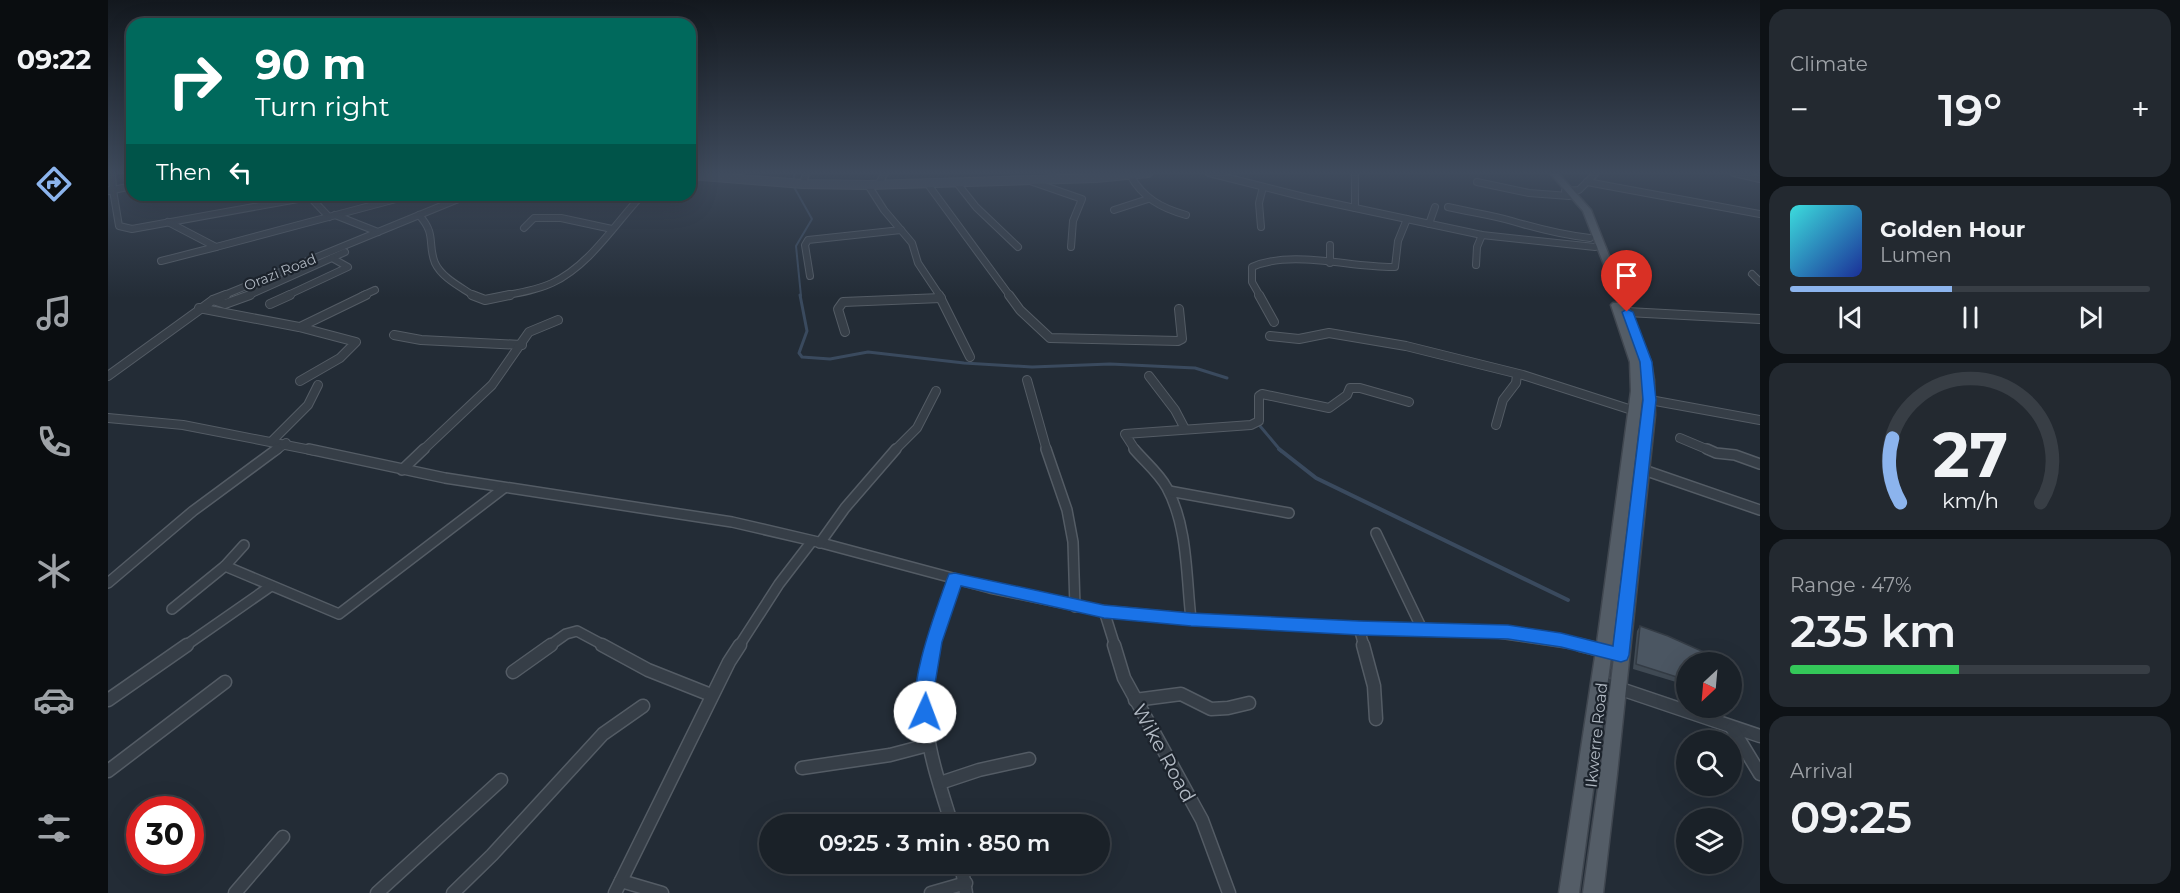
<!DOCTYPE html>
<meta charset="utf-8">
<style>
body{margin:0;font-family:Montserrat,sans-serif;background:#232930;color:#f1f3f6;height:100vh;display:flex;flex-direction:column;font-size:22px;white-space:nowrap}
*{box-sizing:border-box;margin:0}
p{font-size:20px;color:#9fa3a8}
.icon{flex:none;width:33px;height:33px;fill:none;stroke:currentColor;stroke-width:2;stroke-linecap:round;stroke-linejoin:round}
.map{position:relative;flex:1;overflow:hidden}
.sheet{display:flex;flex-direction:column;gap:9px;padding:9px;background:#0e1216;width:420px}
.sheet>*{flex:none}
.hud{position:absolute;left:18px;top:18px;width:570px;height:183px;border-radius:18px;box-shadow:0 6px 24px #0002,0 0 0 2px #383e45;background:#00695c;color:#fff;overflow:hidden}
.needle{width:39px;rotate:206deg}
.fabs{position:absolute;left:1568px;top:652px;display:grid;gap:12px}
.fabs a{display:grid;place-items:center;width:66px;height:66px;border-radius:50%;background:#1a2128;box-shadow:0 6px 24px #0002,0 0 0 2px #383e45;font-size:30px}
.speed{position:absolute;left:18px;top:796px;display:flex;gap:12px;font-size:30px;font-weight:700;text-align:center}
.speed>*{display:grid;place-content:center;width:78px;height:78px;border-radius:50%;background:#1a2128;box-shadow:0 6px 24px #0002,0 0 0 2px #383e45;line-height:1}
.speed .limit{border:9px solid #d22;background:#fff;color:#111}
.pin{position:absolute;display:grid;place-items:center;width:51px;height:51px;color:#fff;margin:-62px -26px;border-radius:50% 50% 50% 0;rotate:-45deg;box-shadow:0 0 6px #0007}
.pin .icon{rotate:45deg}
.me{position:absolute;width:66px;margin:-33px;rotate:2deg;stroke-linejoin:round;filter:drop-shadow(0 0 4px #0008)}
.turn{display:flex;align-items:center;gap:21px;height:126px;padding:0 30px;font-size:27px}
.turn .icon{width:78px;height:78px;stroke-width:2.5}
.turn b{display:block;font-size:42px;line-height:51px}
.then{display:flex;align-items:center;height:57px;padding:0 30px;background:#0003;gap:12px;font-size:22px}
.big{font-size:45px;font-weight:600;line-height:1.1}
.sheet .widget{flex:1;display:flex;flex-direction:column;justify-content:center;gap:9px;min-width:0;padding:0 21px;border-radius:18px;background:#232930}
.sheet .dial{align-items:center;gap:0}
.dial svg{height:156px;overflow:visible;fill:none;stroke:#383e45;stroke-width:7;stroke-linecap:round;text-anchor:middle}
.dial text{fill:#f1f3f6;stroke:none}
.song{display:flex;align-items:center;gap:18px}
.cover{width:72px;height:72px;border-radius:9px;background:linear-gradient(135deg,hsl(180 70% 55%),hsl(230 70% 35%))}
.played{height:6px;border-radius:3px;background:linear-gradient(90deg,#8cb4ed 45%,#383e45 45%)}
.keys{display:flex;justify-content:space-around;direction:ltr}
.heat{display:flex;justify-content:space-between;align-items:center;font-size:33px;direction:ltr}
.charge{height:9px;border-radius:4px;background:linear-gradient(90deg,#34c759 47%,#383e45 0)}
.trip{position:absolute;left:651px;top:814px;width:351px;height:60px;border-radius:30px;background:#1a2128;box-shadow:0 6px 24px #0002,0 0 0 2px #383e45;font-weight:600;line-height:60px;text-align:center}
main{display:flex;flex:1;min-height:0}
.tabs{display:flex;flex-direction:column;width:108px;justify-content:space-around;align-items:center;background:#0a0d10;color:#9fa3a8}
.tabs .icon{width:42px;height:42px}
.tabs .selected{color:#8cb4ed}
.tabs b{font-size:27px;color:#f1f3f6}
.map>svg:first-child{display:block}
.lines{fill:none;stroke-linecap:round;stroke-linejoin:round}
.stream-far2{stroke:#3a4a5e;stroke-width:2}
.stream-far1{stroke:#3a4a5e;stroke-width:3}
.stream{stroke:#3a4a5e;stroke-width:4}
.street-far3-casing{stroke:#545c65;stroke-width:8}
.street-far2-casing{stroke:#545c65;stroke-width:10}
.street-far1-casing{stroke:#545c65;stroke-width:12}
.street-casing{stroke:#545c65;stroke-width:15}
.secondary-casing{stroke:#545c65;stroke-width:10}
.primary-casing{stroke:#404750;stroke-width:3}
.street-far3{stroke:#363e47;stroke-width:6}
.street-far2{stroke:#363e47;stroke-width:8}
.street-far1{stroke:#363e47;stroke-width:9}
.street{stroke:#363e47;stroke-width:12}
.secondary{stroke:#454d5a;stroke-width:8}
.primary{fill:#545d67;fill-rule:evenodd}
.wall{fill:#404a54}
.building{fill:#4b5662;stroke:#343c45;stroke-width:1.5}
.route{fill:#1a73e8;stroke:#114b97;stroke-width:1.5}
.labels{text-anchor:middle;stroke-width:4.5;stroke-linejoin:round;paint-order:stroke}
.far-street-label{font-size:14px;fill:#b1b9c3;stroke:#1c232c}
.street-label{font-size:16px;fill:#b1b9c3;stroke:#1c232c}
.near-street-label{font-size:20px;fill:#b1b9c3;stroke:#1c232c}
</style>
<main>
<nav class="tabs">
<b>09:22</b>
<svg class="icon selected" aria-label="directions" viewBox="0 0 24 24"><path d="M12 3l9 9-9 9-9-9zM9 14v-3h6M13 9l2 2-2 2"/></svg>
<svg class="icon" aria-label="music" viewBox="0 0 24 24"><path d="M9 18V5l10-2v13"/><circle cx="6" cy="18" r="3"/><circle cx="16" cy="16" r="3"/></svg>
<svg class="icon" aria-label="phone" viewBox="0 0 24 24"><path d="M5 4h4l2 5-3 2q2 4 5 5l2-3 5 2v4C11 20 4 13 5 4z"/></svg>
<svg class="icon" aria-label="climate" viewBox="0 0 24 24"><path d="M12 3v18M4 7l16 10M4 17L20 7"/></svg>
<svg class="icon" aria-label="car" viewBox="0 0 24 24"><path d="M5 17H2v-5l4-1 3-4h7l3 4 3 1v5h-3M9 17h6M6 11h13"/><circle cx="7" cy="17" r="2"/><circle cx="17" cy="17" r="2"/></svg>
<svg class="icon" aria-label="filters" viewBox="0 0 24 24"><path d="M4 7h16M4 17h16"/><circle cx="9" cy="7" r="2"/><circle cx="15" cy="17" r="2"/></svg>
</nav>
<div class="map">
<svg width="1652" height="893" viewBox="0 0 1652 893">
<rect width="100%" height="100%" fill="#232c36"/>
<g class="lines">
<g class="stream-far2">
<polyline points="686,177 687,173"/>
<polyline points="686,187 704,219 688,246 693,296"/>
</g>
<g class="stream-far1">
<polyline points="692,295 699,331 691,353 694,357 722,359 760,352 856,363 924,367 1002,364 1087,368 1119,378"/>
<polyline points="1152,426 1173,451"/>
</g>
<polyline class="stream" points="1171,449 1208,478 1460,600"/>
<g class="street-far3-casing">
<g id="street-far3">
<polyline points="1101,173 1200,198 1374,235 1487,247"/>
<polyline points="1247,173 1247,208"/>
<polyline points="1626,173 1652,179"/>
<path d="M1022,175C1035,198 1053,208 1078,215"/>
<polyline points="922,181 974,199 965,221 963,247"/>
<polyline points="1369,182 1421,193 1461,196"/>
<polyline points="1479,182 1652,214"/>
<polyline points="819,183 902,296"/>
<polyline points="849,183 868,207 910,247"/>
<polyline points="695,184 698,173"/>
<polyline points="760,185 776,210 804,243 810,263 832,296"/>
<polyline points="770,185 777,173"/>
<polyline points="5,190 11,226 24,229 212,195"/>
<polyline points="0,191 5,188 4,173"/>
<polyline points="1,191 24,186"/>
<polyline points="1457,191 1471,190 1488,173"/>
<polyline points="446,195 449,195"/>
<polyline points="202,197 221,217"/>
<path d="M1340,207C1361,212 1384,215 1404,221C1431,229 1454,235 1482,238"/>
<polyline points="1006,210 1040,199"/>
<polyline points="227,215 270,232"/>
<path d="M311,215C329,235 319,243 327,263C334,278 353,287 366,296"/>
<polyline points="60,222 108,247 303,195"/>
<polyline points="1321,224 1327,207"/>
<polyline points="1153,227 1151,203 1155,187"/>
<polyline points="416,228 426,218 453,218 504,229"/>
<polyline points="1222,245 1222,263"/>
<polyline points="53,261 108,247"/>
<polyline points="1368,265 1369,247 1374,235"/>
<polyline points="1644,274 1652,282"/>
<polyline points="702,276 697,245 700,240 793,230"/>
<polyline points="114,296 360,195"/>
<polyline points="139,296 237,252"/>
<polyline points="178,296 240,267 224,258"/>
<polyline points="254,296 267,290"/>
<path d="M394,296C411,293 429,290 444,283C482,265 506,225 534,195"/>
<path d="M1152,296L1144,282V267C1184,249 1243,268 1287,267L1290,241L1299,219"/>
</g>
</g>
<g class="street-far2-casing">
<g id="street-far2">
<polyline points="364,295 377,300 402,295"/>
<polyline points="831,295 862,357"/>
<polyline points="901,295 912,310 942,338 1070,341 1074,339 1071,309"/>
<polyline points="1151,295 1166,322"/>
<polyline points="105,300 117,304 142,295"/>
<polyline points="162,304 182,295"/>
<polyline points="91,308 191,327 248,342 232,358 192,381"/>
<polyline points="1519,312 1652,319"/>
<polyline points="192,327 258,295"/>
<polyline points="737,332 730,309 735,302 833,298"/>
<polyline points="286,335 313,340 414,345"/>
<polyline points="1162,336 1191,339 1221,333 1298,346 1415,375 1527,411"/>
<polyline points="0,376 105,300 118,295"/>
<polyline points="1041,376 1067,410 1077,429"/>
<polyline points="919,380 939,451"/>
<polyline points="1542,400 1652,420"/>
<polyline points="0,418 75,425 208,451"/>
<polyline points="1388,425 1395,400 1408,383 1409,375"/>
<polyline points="1572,438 1603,451"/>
<polyline points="164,441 200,405 210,385"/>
<polyline points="167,451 178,443"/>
<polyline points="314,451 384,385 421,332 450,320"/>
<polyline points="786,451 809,428 828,391"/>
<polyline points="1028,451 1017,434 1143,425 1151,421 1151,396 1154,394 1221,408 1239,395 1242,388 1252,388 1301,402"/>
</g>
</g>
<g class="street-far1-casing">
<g id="street-far1">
<polyline points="201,449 337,478 624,522 710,542 882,588 989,610 1095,620 1391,633 1480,646"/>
<polyline points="938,449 959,510 965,542 967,607"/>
<path d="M1026,449C1037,462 1051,473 1059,488C1080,527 1078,576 1083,619"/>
<polyline points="1599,449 1608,453 1627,455 1652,464"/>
<polyline points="1533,469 1652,510"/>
<polyline points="294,470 316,449"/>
<polyline points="1061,491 1181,513"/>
<polyline points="1268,533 1314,629"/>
<polyline points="712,543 737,508 788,449"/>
<polyline points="117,566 231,614 396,488"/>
<polyline points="0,583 85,511 169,449"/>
<polyline points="64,609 117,566 136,545"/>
<polyline points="996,611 1007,646"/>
<polyline points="1251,628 1256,646"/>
<polyline points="77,646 163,586"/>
<polyline points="441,646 458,634 469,631 497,646"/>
<polyline points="631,646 671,584 704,541"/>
<polyline points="825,646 847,579"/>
</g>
</g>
<g class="street-casing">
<g id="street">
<polyline points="494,645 540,670 603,695"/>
<path d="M825,645C807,717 823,757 844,825"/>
<polyline points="1006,645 1016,678 1094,820 1121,893"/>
<polyline points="1255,645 1266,686 1268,719"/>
<polyline points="1472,645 1513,655"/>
<polyline points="405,672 443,645"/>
<polyline points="1492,682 1652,736"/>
<polyline points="0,700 79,645"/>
<polyline points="1027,700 1073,694 1103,709 1120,708 1141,703"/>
<polyline points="1624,728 1652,774"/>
<polyline points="694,768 782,755 820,745"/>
<polyline points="0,771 117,682"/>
<polyline points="832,783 871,770 921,759"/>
<polyline points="853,864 858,893"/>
<polyline points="513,881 554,893"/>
<polyline points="127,893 175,837"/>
<polyline points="269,893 393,780"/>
<polyline points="345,893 384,855 495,734 535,706"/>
<polyline points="507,893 621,662 632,645"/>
<polyline points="823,893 858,883"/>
</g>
</g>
<g class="secondary-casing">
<polyline id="secondary" points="582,175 695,184 760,185 988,178 1040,173"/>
</g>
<g class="primary-casing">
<path id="primary" d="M1442,173H1450L1483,210L1543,362L1546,380L1547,415L1509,774L1495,893H1475L1492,774L1535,415C1535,391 1536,370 1527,347L1532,362L1535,391L1504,650L1471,893H1451L1488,650L1523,391L1522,362L1503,305L1505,303H1511L1475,211Z"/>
</g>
<use href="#street-far3" class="street-far3"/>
<use href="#street-far2" class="street-far2"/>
<use href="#street-far1" class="street-far1"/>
<use href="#street" class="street"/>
<use href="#secondary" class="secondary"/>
<use href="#primary" class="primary"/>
</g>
<polygon class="wall" points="1532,626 1578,663 1578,685 1525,669 1529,631"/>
<polygon class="building" points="1532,626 1560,636 1598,653 1596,663 1578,663 1578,680 1528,664"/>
<linearGradient id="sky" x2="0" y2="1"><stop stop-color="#13181e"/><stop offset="0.58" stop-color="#3f4b5d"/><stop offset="1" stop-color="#3f4b5d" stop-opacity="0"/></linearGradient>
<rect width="1652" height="298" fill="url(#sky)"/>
<path class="route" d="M1519,309L1525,312L1544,362L1548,400L1521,655L1519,660L1513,662L1453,647L1400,639L1251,635L1083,626L996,618L853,586L834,642L825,696L826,712L823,718L817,720L810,718C797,690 829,608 839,579L841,574L847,573L996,605L1083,613L1251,621L1400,625L1453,633L1505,646L1535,400L1532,362L1514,312Z"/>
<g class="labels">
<g class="far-street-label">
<text transform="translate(172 272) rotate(-22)" y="5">Orazi Road</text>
</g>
<g class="street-label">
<text transform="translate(1488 735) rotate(-84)" y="6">Ikwerre Road</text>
</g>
<g class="near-street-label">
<text transform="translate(1056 753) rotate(61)" y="7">Wike Road</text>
</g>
</g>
</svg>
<div class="fabs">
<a><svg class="needle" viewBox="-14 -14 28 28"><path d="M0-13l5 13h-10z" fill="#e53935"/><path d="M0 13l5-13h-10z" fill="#9fa3a8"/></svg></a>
<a><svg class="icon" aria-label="search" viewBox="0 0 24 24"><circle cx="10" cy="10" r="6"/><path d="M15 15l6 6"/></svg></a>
<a><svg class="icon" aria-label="layers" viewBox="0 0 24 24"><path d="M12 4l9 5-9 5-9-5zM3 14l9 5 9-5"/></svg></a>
</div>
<div class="speed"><div class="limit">30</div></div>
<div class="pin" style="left:1519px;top:312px;background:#d93025"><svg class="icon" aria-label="arrive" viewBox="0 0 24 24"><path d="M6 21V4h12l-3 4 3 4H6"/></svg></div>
<svg class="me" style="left:817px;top:712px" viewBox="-20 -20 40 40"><circle r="19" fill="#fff"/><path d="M0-13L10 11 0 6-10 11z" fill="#1a73e8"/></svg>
<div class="trip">09:25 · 3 min · 850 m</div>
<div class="hud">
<div class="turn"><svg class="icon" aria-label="right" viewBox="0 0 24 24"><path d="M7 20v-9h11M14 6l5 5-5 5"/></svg><div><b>90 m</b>Turn right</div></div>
<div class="then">Then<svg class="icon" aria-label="left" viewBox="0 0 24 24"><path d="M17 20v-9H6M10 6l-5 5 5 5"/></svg></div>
</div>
</div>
<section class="sheet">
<div class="widget"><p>Climate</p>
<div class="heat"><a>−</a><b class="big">19°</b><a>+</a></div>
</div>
<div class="widget">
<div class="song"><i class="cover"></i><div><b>Golden Hour</b><p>Lumen</p></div></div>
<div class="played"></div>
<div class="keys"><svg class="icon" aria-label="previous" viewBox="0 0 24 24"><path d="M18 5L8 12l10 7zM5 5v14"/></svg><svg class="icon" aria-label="pause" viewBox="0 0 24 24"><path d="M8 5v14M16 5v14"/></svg><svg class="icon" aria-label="next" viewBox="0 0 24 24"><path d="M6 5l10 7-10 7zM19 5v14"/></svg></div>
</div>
<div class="widget dial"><svg viewBox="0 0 100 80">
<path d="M14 69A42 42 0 1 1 86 69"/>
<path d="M14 69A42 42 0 0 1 10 36" stroke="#8cb4ed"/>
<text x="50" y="56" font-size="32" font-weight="700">27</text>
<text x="50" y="72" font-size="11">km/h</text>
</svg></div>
<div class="widget"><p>Range · 47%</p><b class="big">235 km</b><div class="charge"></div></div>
<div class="widget"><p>Arrival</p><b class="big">09:25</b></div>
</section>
</main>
